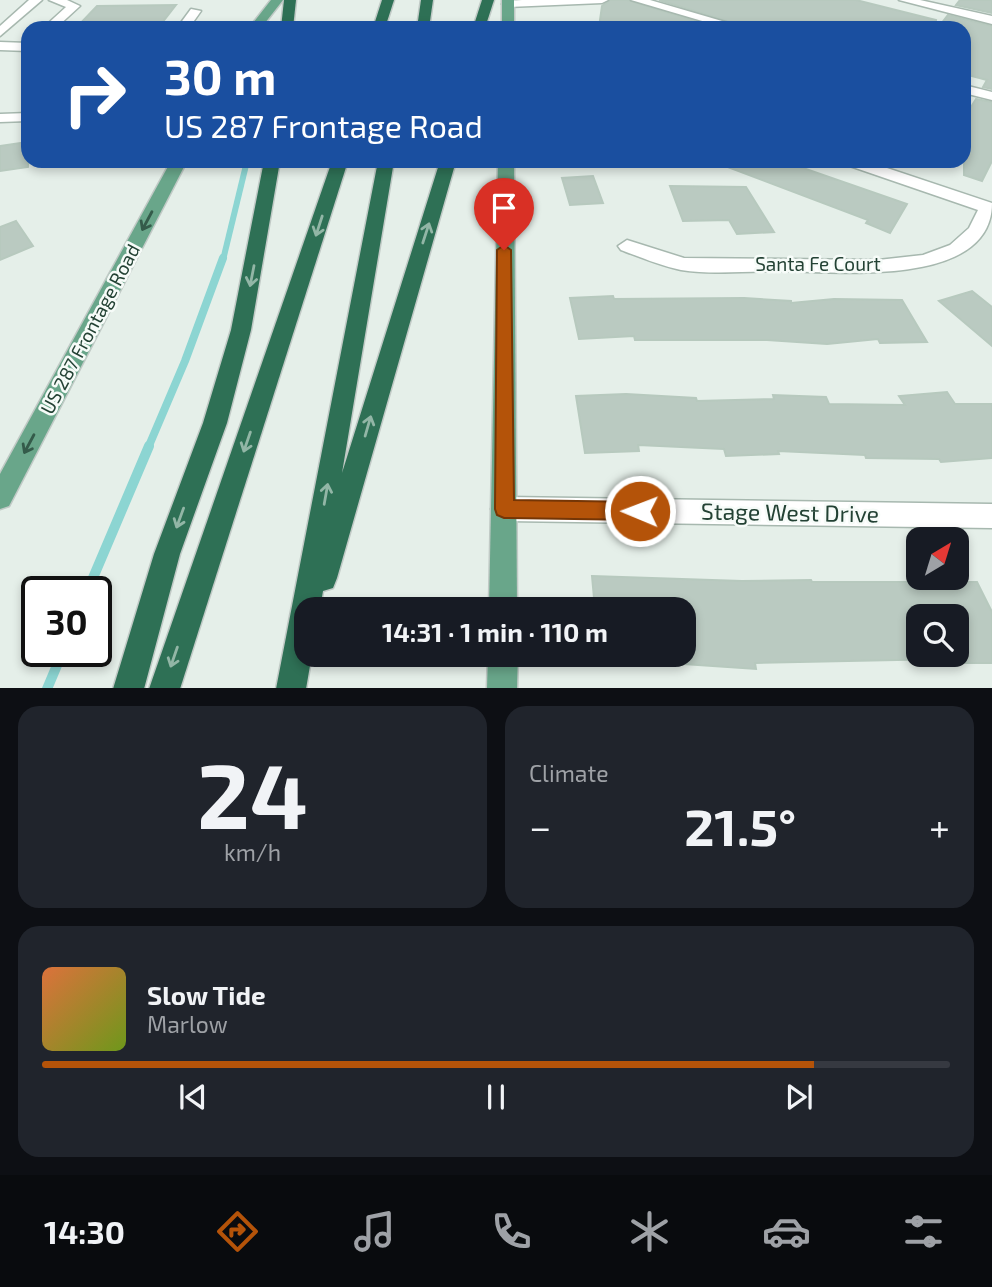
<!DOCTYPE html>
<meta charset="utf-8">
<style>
body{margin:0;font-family:"Exo 2",sans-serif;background:#20242c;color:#f1f3f6;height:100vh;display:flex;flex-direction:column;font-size:26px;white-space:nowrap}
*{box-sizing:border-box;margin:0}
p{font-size:23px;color:#9ea1a6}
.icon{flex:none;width:38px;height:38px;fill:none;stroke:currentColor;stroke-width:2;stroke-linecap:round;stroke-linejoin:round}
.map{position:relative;height:688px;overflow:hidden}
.side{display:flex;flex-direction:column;gap:18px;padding:18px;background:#0d0f14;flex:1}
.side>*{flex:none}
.hud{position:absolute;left:21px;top:21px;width:950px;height:147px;border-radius:21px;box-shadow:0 4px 10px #0003;background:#1a4fa0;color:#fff;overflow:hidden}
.needle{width:46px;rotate:38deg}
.buttons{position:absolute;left:906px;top:527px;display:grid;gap:14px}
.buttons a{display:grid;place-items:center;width:63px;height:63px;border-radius:14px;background:#171b24;box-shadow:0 4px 10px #0003;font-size:35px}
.speed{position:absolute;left:21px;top:576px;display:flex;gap:14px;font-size:35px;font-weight:700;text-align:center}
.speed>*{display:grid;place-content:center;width:91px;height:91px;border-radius:50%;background:#171b24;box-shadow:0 4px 10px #0003;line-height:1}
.speed .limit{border:4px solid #111;border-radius:10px;background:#fff;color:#111}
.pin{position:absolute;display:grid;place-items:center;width:60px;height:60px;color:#fff;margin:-72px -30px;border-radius:50% 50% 50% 0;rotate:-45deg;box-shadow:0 0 7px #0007}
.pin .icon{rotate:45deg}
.me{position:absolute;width:77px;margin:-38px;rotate:271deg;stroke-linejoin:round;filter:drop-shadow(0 0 5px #0008)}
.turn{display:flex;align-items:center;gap:24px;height:147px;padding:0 28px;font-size:32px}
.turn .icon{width:91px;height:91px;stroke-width:2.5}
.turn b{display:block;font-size:49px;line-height:60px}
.big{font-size:52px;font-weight:700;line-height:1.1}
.side .card{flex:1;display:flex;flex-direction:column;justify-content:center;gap:10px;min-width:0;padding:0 24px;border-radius:21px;background:#20242c}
.side .dial{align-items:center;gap:0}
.dial b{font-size:91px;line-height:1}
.song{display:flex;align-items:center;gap:21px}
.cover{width:84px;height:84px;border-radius:10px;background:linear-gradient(135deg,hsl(20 70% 55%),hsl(80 70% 35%))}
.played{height:7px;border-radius:4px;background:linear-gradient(90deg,#b45309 85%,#363941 85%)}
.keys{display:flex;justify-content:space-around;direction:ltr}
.heat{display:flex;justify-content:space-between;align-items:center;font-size:38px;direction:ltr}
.side .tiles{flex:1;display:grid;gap:18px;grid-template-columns:1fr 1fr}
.card:last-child{grid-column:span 2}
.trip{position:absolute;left:294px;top:597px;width:402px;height:70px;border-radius:21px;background:#171b24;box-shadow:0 4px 10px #0003;font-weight:700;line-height:70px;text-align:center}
.tabs{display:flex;height:112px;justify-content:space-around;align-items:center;background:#090b0e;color:#9ea1a6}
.tabs .icon{width:49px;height:49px}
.tabs .active{color:#b45309}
.tabs b{font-size:32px;color:#f1f3f6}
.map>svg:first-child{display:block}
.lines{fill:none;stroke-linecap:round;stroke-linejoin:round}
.stream-far2{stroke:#8cd5d2;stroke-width:6}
.stream-far1{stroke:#8cd5d2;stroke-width:8}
.stream{stroke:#8cd5d2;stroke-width:10}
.building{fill:#bacac1;stroke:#b7c9be;stroke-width:2;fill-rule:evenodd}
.minor-casing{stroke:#a7b8af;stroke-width:3}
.major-casing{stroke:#c1cac6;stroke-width:3}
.highway-casing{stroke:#c1cac6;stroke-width:3}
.minor{fill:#fff;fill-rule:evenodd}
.major{fill:#69a68a;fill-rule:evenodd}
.highway{fill:#2e7055;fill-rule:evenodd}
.oneway{stroke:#345b4a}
.oneway2{stroke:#92b6a6}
.route{fill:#b45309;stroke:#753606;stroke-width:2}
.labels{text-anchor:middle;stroke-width:5;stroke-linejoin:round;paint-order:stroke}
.street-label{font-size:19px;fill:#234234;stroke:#f6fbf8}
.near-street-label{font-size:23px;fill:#234234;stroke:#f6fbf8}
</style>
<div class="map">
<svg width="992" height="689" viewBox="0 0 992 689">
<rect width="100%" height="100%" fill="#e5efe9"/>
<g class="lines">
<polyline class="stream-far2" points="223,260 247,161"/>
<polyline class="stream-far1" points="148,448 185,361 223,258"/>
<g class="stream">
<polyline points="87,592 149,446"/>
<polyline points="47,689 63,651"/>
</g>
</g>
<g class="building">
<polygon points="610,0 628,0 717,28 599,27 602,6"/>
<polygon points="659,0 856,0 936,20 935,28 749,28"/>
<polygon points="960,0 992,0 992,13 956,5"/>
<polygon points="176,5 158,28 76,28 97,6"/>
<polygon points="948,15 992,26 992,89 983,87 987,80 964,74 964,28 938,28"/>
<polygon points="976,99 992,102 992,161 982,181 964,175 964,118"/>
<polygon points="28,142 28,167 0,171 0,146"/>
<polygon points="718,161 783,161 907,204 890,233 866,223 868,220 717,163"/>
<polygon points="593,176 603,203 570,205 562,178"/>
<polygon points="670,186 746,187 774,232 737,234 729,220 683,221"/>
<polygon points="16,221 33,246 0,260 0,227"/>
<polygon points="972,291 992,307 992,346 939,301"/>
<polygon points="613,296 614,299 744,298 791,301 791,303 834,299 902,300 927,342 880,343 878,339 827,344 767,340 635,340 634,336 579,339 570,298"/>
<polygon points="947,392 955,404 992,404 992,458 941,462 939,459 866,458 865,455 778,451 779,454 726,456 724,449 638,445 639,451 585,453 576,396 626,394 696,398 697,401 774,399 773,395 826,397 829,404 905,405 899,396"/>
<path d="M592,576L742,581L811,580L812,582H977L992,612V663H947L946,659L755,663L756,669L684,664V609H595ZM919,616H957V654H919Z"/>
</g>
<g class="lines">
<g class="minor-casing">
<g id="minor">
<polygon points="29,0 42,0 0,36 0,26"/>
<polygon points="49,0 67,0 80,6 56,28 43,28 66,7"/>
<polygon points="608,0 602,3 508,7 502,4 508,1 522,0"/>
<polygon points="631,0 650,0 746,28 726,28"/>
<polygon points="899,0 920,0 992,16 992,24"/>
<polygon points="191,9 201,11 189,28 177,28"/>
<polygon points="0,42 28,43 28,51 0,50"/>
<polygon points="964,85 992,92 992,100 964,93"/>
<polygon points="28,113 28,121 0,122 0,114"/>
<path d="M842,161H866L992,203C992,288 839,272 782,271C751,271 711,275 681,270C661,266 640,257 621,250L618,246L627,240L684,258L878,260L923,255L950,245L969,228L978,210L844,164Z"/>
<polygon points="504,497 992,504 992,528 504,521 495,517 491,509 495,501"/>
</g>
</g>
<g class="major-casing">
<g id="major">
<polygon points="271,0 283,0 261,28 249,28"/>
<rect x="502" y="0" width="12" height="28"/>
<polygon points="171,161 187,161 9,506 0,509 0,474"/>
<polygon points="498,161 514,161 517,609 489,609"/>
<polygon points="488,654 518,654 517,689 487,689"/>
</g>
</g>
<g class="highway-casing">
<g id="highway">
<polygon points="284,0 296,0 293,28 281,28"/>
<polygon points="382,0 394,0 385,28 373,28"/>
<polygon points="421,0 433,0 429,28 417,28"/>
<polygon points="482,0 494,0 485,28 473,28"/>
<polygon points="264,161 280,161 251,330 227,423 180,554 144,689 113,689 154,554 203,423 231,330"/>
<polygon points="332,161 348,161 180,689 149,689"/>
<polygon points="378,161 394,161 342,473 440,161 456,161 337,578 333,588 323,591 320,609 306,609 306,654 312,654 306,689 276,689"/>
</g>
</g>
<use href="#minor" class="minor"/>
<use href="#major" class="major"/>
<use href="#highway" class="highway"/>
</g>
<defs><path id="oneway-shaft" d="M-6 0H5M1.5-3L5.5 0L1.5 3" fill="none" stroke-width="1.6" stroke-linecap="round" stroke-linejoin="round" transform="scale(1.75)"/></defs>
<g class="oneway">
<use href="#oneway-shaft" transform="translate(147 221) rotate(118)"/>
<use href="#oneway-shaft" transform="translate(29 444) rotate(118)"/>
</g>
<g class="oneway2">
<use href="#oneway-shaft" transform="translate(319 226) rotate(108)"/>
<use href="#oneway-shaft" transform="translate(426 233) rotate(-72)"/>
<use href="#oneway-shaft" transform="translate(252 276) rotate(101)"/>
<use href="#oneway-shaft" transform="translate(368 426) rotate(-74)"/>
<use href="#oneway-shaft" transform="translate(247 442) rotate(109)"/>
<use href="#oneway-shaft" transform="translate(326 494) rotate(-80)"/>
<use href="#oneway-shaft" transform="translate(180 518) rotate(110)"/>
<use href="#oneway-shaft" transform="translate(174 657) rotate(109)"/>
</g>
<polygon class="route" points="504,245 511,250 514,500 640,502 647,505 650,511 647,517 640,520 504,518 497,515 495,509 497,250"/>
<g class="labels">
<g class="street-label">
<text x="818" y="271">Santa Fe Court</text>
<text transform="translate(90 329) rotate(-62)" y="7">US 287 Frontage Road</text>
</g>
<g class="near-street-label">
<text transform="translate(790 513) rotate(1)" y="8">Stage West Drive</text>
</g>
</g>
</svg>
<div class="buttons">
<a><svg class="needle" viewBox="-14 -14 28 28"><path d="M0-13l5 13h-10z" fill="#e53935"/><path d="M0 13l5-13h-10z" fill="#9ea1a6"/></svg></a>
<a><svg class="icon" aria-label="search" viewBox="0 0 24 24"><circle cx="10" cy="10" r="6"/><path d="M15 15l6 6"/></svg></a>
</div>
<div class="speed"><div class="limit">30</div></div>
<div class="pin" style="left:504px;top:250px;background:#d93025"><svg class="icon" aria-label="arrive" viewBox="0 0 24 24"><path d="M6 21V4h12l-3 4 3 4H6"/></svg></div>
<svg class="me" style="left:640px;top:511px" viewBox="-20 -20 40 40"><circle r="17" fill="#b45309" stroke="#fff" stroke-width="3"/><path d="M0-11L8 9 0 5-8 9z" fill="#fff"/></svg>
<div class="trip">14:31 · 1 min · 110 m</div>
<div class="hud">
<div class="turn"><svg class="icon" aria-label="right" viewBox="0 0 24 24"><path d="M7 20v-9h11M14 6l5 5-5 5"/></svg><div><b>30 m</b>US 287 Frontage Road</div></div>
</div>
</div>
<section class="side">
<div class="tiles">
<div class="card dial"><b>24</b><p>km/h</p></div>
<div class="card"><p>Climate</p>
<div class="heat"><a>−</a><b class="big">21.5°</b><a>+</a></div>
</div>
<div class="card">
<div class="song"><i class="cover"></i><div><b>Slow Tide</b><p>Marlow</p></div></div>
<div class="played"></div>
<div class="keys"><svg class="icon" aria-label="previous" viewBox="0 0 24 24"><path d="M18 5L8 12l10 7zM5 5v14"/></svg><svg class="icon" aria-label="pause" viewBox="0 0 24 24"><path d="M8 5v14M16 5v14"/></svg><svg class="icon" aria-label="next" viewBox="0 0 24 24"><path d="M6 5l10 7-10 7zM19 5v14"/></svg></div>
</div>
</div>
</section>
<nav class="tabs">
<b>14:30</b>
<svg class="icon active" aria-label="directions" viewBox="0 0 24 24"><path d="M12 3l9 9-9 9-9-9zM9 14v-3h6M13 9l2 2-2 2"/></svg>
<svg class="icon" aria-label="music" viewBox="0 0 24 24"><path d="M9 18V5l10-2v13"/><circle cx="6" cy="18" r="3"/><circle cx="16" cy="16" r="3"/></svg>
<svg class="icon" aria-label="phone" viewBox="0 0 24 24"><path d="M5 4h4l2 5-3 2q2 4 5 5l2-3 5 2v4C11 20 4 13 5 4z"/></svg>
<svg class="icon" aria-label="climate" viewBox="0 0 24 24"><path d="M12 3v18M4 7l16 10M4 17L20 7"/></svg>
<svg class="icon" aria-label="car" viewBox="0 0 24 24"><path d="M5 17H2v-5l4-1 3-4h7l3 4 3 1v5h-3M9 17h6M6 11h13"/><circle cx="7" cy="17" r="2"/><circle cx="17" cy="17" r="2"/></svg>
<svg class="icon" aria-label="filters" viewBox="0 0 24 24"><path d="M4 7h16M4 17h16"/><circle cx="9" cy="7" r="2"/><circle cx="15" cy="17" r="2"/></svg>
</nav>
